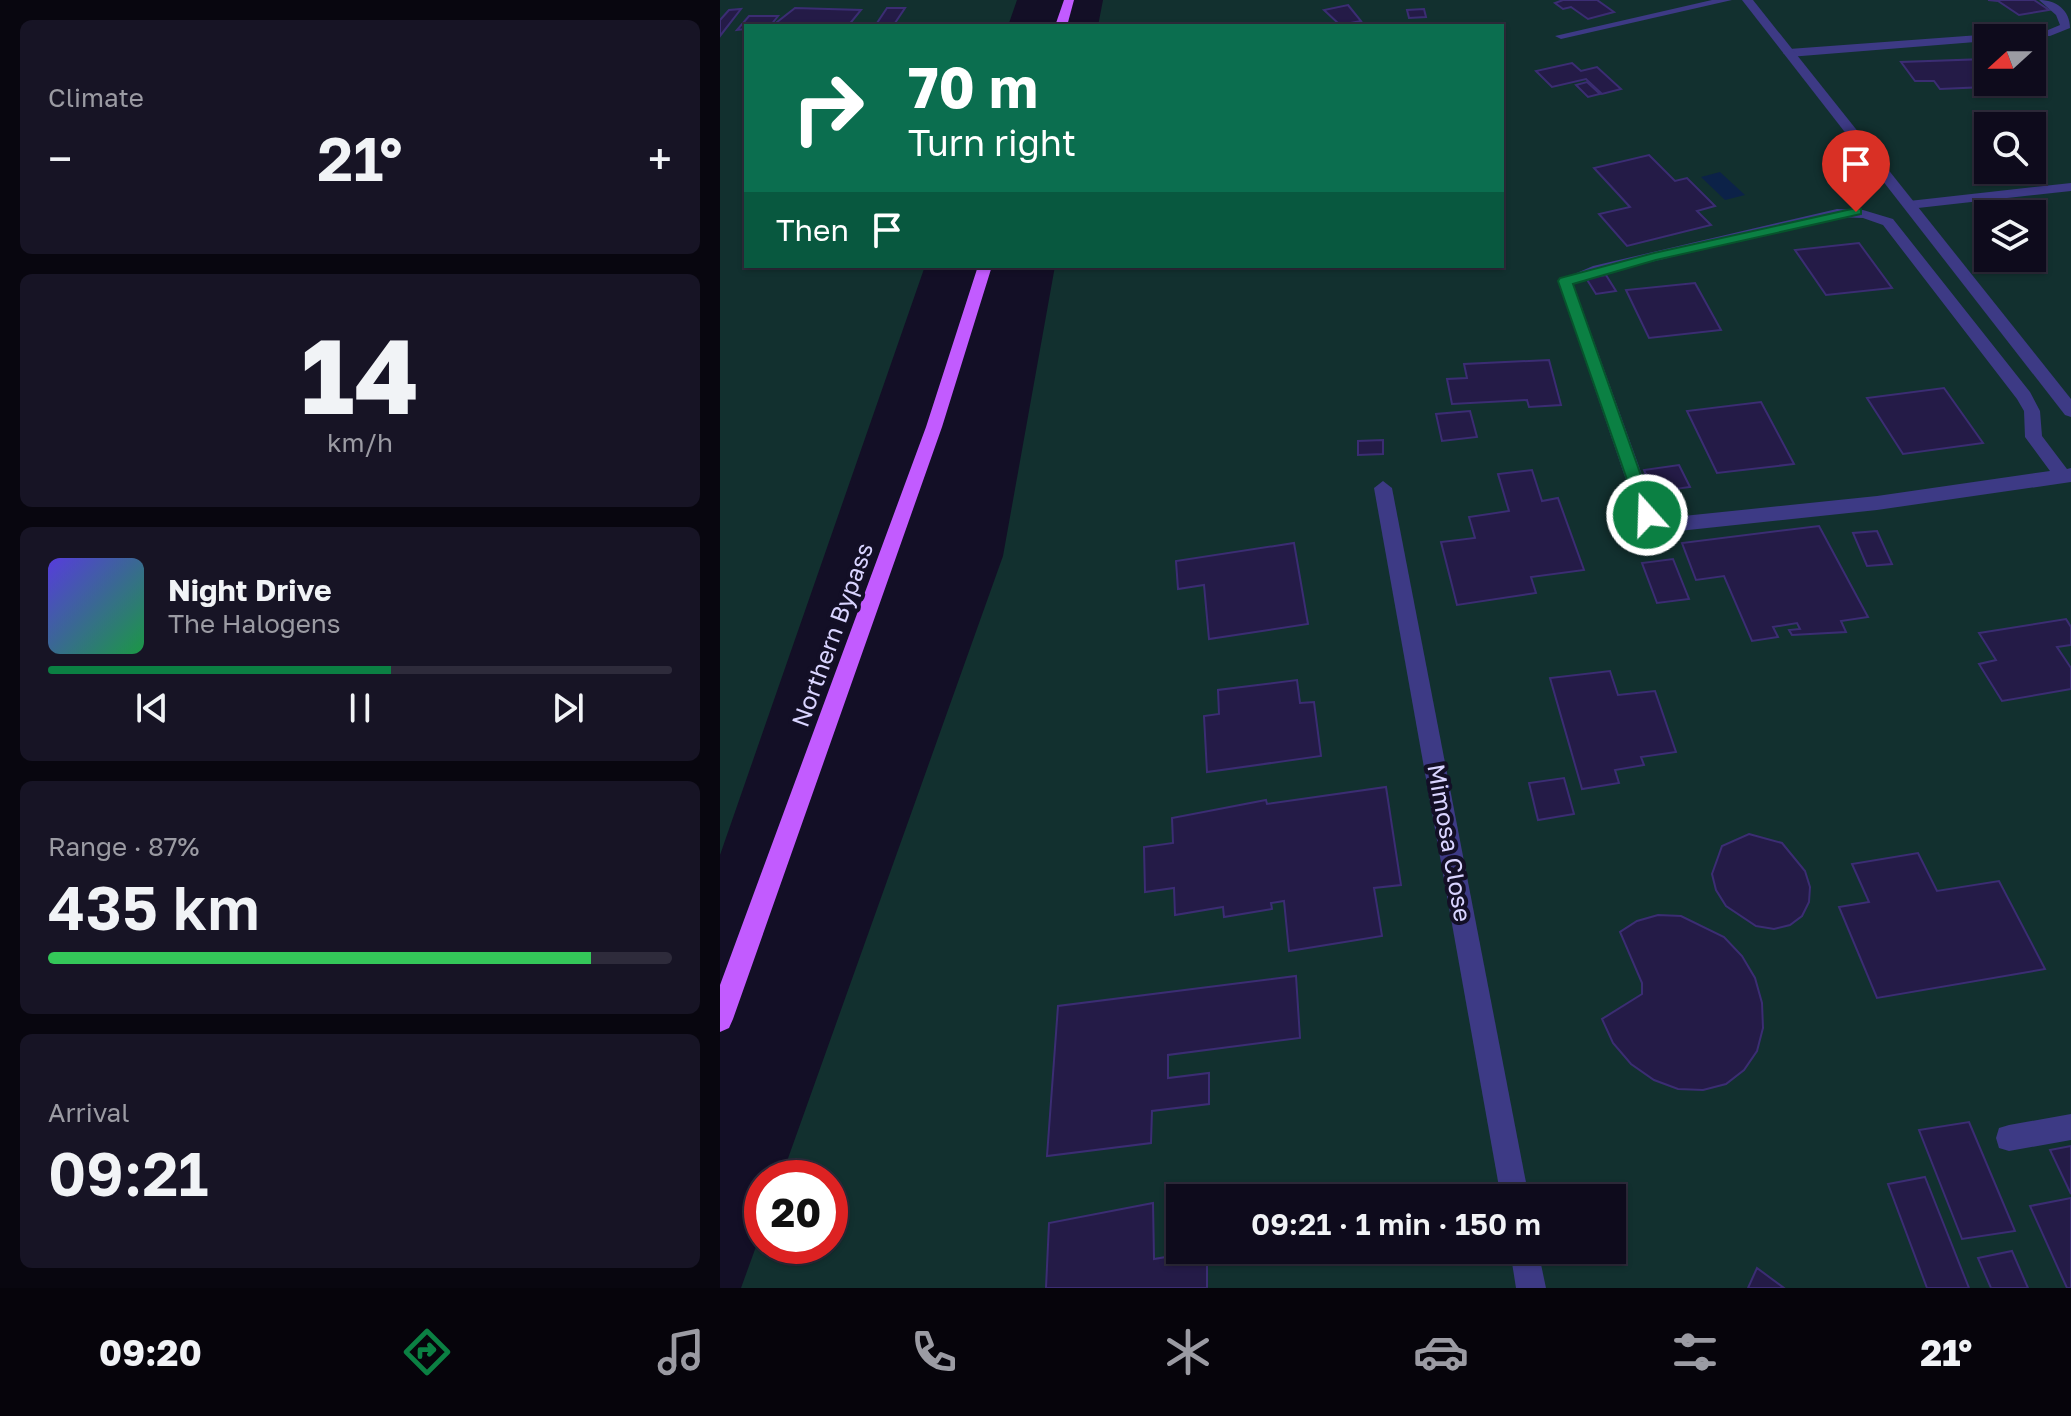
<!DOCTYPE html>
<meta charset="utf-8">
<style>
body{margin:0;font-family:"Golos Text",sans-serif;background:#171425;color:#f1f3f6;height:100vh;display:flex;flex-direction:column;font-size:30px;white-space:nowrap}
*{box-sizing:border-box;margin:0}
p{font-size:26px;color:#9b9ba3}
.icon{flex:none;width:44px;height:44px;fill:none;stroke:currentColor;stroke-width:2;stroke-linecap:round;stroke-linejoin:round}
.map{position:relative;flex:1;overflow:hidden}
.drawer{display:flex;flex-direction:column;gap:20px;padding:20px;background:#08060f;width:720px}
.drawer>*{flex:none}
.top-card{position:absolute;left:24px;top:24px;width:760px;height:244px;border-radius:0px;box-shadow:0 2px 6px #0004,0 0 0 2px #2e2b3b;background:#0b6e4f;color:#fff;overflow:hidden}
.needle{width:52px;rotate:249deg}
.fabs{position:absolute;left:1254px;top:24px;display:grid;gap:16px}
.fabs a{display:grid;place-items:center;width:72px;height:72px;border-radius:0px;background:#0e0b1c;box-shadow:0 2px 6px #0004,0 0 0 2px #2e2b3b;font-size:40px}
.speed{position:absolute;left:24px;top:1160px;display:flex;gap:16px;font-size:40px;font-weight:700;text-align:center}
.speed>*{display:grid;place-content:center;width:104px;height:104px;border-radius:50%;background:#0e0b1c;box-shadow:0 2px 6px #0004,0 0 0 2px #2e2b3b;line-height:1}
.speed .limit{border:12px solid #d22;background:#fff;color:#111}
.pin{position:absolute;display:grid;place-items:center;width:68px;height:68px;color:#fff;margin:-82px -34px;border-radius:50% 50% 50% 0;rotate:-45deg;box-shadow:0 0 8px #0007}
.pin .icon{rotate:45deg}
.me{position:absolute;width:88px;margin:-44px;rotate:340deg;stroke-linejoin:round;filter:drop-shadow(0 0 6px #0008)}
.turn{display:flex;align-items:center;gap:28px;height:168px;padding:0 32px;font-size:36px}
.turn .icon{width:104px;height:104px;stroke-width:2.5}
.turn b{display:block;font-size:56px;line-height:68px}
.then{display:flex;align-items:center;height:76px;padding:0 32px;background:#0003;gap:16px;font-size:30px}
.big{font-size:60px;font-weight:600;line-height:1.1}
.drawer .widget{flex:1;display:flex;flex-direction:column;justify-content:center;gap:12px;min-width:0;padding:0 28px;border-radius:12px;background:#171425}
.drawer .dial{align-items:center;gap:0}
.dial b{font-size:104px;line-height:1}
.song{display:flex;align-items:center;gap:24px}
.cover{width:96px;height:96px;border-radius:12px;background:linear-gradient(135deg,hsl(250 70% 55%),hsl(140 70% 35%))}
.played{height:8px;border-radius:4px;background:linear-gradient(90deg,#0b8043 55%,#2e2b3b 55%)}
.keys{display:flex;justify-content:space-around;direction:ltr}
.heat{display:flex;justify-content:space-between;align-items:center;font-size:44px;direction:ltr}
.charge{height:12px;border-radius:6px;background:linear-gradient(90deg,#34c759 87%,#2e2b3b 0)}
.trip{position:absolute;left:446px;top:1184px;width:460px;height:80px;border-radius:0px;background:#0e0b1c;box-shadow:0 2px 6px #0004,0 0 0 2px #2e2b3b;font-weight:600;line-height:80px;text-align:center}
.dock{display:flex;height:128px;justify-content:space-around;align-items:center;background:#06040b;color:#9b9ba3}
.dock .icon{width:56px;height:56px}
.dock .current{color:#0b8043}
.dock b{font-size:36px;color:#f1f3f6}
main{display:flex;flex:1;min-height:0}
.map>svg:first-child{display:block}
.green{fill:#12302f;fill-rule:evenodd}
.water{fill:#0c2248}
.building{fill:#241b47;stroke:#3b2d73;stroke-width:2}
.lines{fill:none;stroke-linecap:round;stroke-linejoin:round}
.lane{fill:#3d3a85;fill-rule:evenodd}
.street{fill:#3d3a85;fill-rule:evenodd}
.primary{fill:#c25bff;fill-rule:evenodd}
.route{fill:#0b8043;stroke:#07532c;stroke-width:2}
.labels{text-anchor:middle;stroke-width:8;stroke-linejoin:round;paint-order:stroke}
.street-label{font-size:24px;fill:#d9d4ff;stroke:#130f26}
</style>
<main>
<section class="drawer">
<div class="widget"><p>Climate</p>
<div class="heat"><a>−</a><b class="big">21°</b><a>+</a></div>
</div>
<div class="widget dial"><b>14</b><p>km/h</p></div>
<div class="widget">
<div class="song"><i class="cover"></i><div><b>Night Drive</b><p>The Halogens</p></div></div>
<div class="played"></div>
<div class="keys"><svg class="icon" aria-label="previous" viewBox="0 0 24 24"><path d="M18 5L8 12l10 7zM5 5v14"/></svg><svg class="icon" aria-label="pause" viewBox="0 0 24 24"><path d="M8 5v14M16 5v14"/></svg><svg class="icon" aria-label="next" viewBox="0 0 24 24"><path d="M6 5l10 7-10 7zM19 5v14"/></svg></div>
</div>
<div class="widget"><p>Range · 87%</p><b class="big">435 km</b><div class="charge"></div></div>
<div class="widget"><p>Arrival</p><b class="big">09:21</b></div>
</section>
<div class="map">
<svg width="1351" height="1288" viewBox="0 0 1351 1288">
<rect width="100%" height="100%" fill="#130f26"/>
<g class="green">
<polygon points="0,0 297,0 288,26 26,26 26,266 205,266 0,855"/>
<path d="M383,0H1351V1288H21L42,1230V1246H110V1178H61L283,556L335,266H782V26H378ZM1268,38H1312V82H1268ZM1268,126H1312V170H1268ZM1268,214H1312V258H1268ZM460,1198H892V1250H460Z"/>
</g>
<polygon class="water" points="1000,172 1025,195 1005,200 981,177"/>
<g class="building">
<polygon points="843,0 877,0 894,12 868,19 851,7 843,9 835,3"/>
<polygon points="1268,0 1314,0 1329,10 1299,15 1278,1"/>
<polygon points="628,5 641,21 620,25 604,10"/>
<polygon points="75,8 141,10 128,26 52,26"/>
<polygon points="167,8 185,8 173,26 155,26"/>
<polygon points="21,9 0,36 0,20 9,10"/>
<polygon points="704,9 706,17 689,18 687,10"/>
<polygon points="29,16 58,16 50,26 17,30"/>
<polygon points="1260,53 1268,53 1268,74 1254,75 1265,87 1220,89 1214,81 1195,81 1181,62 1265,59"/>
<polygon points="852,63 861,71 877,67 901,89 882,94 866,79 832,87 816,71"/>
<polygon points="867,82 880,94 868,97 856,85"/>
<polygon points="929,155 955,181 967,178 995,206 977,211 991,225 907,246 879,214 910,207 874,168"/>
<polygon points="1139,243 1172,288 1106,295 1075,250"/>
<polygon points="886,275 896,291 876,294 866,278"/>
<polygon points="975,283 1001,330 929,338 906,290"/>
<polygon points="829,360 841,405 809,407 807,400 732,404 727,379 747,378 744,364"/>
<polygon points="1224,388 1263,443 1183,454 1147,398"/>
<polygon points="1041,402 1074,464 997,473 967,411"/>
<polygon points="750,411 757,437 722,441 716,414"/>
<polygon points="663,440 663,454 638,455 638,441"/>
<polygon points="959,465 970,487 933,492 924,470"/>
<polygon points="812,470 822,501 838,498 864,570 811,577 816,593 737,605 721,542 755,538 749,517 789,511 778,474"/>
<polygon points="1099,526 1148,617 1121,621 1126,632 1072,635 1069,630 1080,629 1077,623 1053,627 1058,637 1032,641 1004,576 976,580 962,543"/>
<polygon points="1157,531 1172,564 1147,566 1133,533"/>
<polygon points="574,543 588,624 489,639 484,585 458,589 456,561"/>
<polygon points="953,559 969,599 937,603 922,563"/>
<polygon points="1346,619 1351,627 1351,645 1337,647 1351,668 1351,689 1282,701 1259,664 1276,660 1259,633"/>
<polygon points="890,671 898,695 935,691 956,752 921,757 924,765 895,770 899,783 862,789 830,678"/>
<polygon points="577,680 580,703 594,702 601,756 487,772 484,716 499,714 498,690"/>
<polygon points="844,778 854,814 818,820 809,783"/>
<polygon points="666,787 681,885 654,888 662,936 569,951 564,901 551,903 552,909 504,917 503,907 455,915 454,888 425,892 424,847 453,843 452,818 546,800 547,804"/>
<polygon points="1029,834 1062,843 1085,871 1090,887 1089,902 1082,916 1070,925 1054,929 1036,926 1006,906 996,890 992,874 1002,846"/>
<polygon points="1198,853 1217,891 1279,881 1325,969 1157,998 1119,907 1149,902 1132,864"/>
<polygon points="938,915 961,916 1004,937 1022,956 1035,978 1042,1003 1043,1028 1037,1051 1024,1070 1006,1084 983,1090 958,1089 934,1080 911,1064 893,1043 882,1019 922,994 922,983 900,932 917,921"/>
<polygon points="576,976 580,1038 448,1055 448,1078 489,1073 489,1104 432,1111 431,1143 327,1156 338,1006"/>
<polygon points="1249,1122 1295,1231 1242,1239 1199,1130"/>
<polygon points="1351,1146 1351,1194 1330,1150"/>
<polygon points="1205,1177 1249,1288 1207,1288 1168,1184"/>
<polygon points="1351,1198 1351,1288 1347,1288 1310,1206"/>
<polygon points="433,1203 434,1259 487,1250 487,1288 326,1288 329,1223"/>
<polygon points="1292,1251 1308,1288 1271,1288 1258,1258"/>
<polygon points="1037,1268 1064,1288 1028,1288"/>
</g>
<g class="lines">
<g class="lane">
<polygon points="992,0 1012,0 841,39 835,36"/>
<path d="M1319,0C1336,0 1350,10 1350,28L1330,36L1268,38V41L1069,57L1063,53L1069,49L1328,30L1340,25L1336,15Z"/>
<polygon points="1351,183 1351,191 1189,209 1182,205 1189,201"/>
<path d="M1117,209L1143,210L1173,219L1310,392L1320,411L1322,436L1347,469L1351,468V482L1157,510L940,533L918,515L838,281L873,266ZM1117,217L1143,218L1163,225L1297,399L1304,411L1305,437L1330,471L1157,496L944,518L935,511L853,283L877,275Z"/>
<polygon points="1351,1114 1351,1140 1289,1151 1279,1148 1276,1138 1279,1128 1289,1125"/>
</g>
<g class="street">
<polygon points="1022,0 1033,0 1351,399 1351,417 1345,415"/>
<polygon points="663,481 672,488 809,1198 781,1198 654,488"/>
<polygon points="790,1250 818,1250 826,1288 796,1288"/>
</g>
<g class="primary">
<polygon points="344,0 354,0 347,26 335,26"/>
<polygon points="258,266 272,266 222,427 13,1019 9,1028 0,1032 0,985 206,427"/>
</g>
</g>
<polygon class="route" points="1136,208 1141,209 1141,214 936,260 853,284 935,515 933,520 921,520 838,281 840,278 934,253"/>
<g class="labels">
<g class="street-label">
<text transform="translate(113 635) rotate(-70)" y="8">Northern Bypass</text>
<text transform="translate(729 843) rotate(80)" y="8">Mimosa Close</text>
</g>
</g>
</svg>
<div class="fabs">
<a><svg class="needle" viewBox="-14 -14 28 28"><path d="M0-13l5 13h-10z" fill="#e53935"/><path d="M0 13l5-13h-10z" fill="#9b9ba3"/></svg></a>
<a><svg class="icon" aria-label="search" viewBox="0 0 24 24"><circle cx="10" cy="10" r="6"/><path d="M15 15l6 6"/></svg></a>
<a><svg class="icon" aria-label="layers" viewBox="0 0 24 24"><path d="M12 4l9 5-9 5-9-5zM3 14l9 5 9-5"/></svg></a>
</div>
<div class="speed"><div class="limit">20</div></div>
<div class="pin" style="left:1136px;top:212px;background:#d93025"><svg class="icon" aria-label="arrive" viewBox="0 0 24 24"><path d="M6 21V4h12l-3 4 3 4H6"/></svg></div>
<svg class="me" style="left:927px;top:515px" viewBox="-20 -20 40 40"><circle r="17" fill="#0b8043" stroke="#fff" stroke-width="3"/><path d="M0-11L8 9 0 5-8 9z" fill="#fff"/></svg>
<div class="trip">09:21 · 1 min · 150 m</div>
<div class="top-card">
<div class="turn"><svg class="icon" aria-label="right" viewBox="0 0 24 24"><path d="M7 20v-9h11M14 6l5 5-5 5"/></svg><div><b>70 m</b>Turn right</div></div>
<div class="then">Then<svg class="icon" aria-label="arrive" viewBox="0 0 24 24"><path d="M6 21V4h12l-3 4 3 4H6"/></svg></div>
</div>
</div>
</main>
<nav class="dock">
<b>09:20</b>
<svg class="icon current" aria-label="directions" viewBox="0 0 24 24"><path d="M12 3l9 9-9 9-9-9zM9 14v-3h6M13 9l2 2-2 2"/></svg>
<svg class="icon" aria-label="music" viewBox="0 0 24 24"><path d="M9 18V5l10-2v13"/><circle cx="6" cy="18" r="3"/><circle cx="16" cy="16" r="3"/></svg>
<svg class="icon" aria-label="phone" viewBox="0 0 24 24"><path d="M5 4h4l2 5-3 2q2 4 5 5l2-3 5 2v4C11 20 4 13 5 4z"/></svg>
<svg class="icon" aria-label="climate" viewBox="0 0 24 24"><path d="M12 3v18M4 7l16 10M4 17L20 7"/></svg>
<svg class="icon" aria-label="car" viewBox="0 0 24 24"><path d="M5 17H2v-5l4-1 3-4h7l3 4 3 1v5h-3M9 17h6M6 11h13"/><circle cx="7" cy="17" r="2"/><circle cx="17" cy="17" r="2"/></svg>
<svg class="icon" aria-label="filters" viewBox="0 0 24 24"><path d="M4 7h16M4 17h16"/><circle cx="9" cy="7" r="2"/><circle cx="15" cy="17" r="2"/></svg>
<b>21°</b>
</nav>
